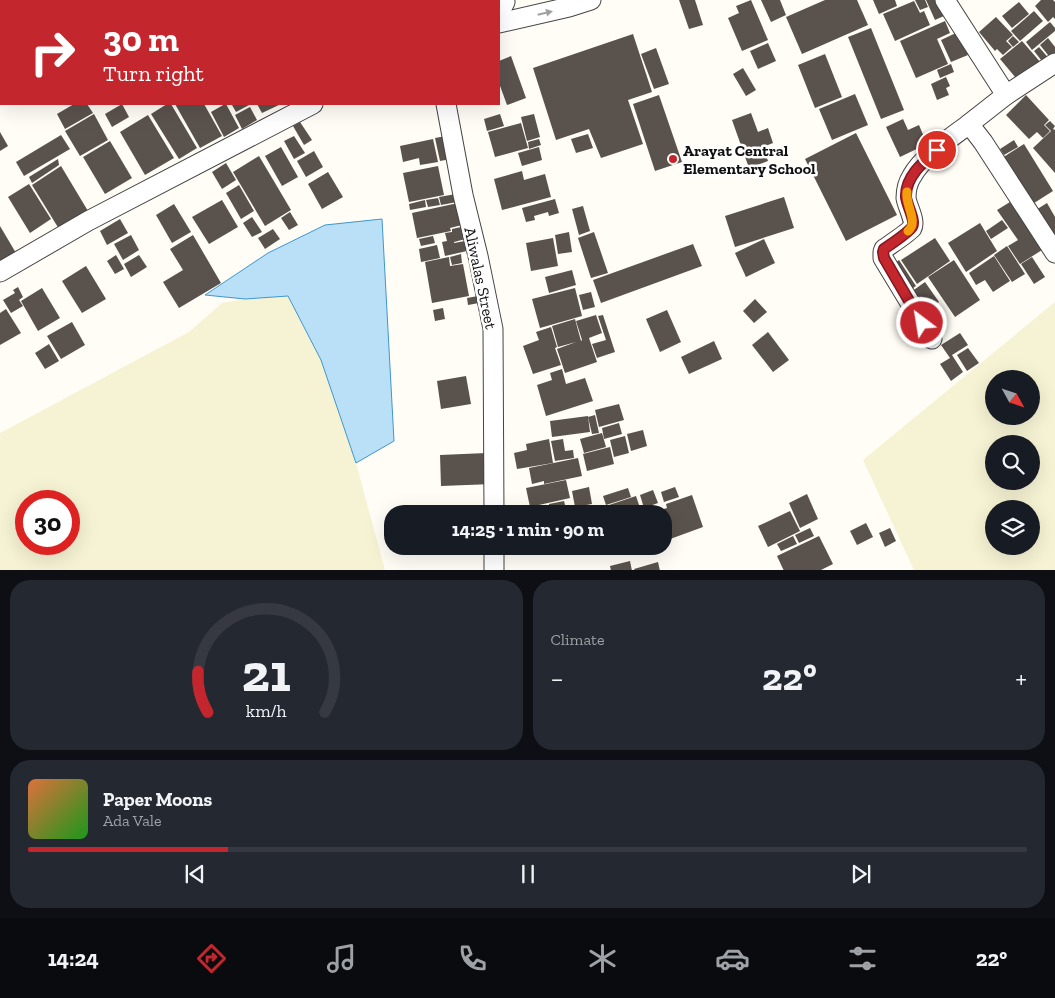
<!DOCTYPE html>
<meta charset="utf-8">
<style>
body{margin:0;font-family:"Zilla Slab",serif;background:#242831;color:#f1f3f6;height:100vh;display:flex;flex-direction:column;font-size:19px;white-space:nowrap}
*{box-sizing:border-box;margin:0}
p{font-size:16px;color:#9ea1a6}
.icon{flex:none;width:28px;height:28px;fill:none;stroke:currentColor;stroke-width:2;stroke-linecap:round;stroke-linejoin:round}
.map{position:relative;height:570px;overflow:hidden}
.drawer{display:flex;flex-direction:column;gap:10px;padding:10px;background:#0d0f14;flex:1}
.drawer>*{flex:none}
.guide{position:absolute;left:0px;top:0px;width:500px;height:105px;box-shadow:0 5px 20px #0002;background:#c4262e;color:#fff;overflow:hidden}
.needle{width:32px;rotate:130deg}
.fabs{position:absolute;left:985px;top:370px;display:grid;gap:10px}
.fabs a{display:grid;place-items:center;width:55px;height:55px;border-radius:50%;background:#171b24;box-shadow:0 5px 20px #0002;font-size:25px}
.speed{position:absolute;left:15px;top:490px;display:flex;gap:10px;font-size:25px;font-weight:700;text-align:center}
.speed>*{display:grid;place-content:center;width:65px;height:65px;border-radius:50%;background:#171b24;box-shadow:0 5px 20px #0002;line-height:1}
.speed .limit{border:8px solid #d22;background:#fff;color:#111}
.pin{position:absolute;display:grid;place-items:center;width:42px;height:42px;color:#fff;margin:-21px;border:2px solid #fff;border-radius:50%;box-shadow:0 1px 5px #0007}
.me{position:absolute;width:55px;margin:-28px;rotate:329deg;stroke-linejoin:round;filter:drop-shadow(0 0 4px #0008)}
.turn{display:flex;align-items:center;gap:18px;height:105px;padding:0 20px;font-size:22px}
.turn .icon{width:65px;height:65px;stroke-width:2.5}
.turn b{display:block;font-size:35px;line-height:42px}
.big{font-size:38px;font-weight:700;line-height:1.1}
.drawer .widget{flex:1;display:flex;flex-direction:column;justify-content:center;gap:8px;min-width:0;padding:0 18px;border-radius:20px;background:#242831}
.drawer .dial{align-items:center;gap:0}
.dial svg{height:130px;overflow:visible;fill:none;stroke:#363941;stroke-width:7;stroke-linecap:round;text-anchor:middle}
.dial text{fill:#f1f3f6;stroke:none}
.song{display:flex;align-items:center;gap:15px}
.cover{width:60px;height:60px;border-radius:8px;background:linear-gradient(135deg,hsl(20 70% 55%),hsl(120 70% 35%))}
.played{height:5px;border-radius:2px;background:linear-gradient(90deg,#c4262e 20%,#363941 20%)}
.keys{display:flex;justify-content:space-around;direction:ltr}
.heat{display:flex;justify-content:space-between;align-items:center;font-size:28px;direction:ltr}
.drawer .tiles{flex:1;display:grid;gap:10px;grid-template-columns:1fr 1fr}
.widget:last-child{grid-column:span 2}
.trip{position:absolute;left:384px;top:505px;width:288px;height:50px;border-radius:20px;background:#171b24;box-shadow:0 5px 20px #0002;font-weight:700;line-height:50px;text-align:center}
.menu{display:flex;height:80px;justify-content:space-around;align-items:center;background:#090b0e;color:#9ea1a6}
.menu .icon{width:35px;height:35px}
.menu .on{color:#c4262e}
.menu b{font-size:22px;color:#f1f3f6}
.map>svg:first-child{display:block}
.farmland{fill:#f6f3d4;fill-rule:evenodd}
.water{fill:#b9e0f7;stroke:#3f96cf}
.building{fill:#5a524d}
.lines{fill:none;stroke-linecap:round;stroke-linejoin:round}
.minor-casing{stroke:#444;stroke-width:21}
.minor{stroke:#fff;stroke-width:19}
.oneway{fill:#a0a0a0}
.route-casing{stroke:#7f191e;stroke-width:12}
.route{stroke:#c4262e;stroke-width:9}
.slow{stroke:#f59e0b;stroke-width:9}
.poi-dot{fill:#c4262e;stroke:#fff;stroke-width:2}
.labels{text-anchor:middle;stroke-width:5;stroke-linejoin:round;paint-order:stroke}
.poi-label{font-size:16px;font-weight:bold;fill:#111;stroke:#fff;text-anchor:start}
.street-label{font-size:16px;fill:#111;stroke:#fff}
</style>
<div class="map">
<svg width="1055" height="571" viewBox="0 0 1055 571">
<rect width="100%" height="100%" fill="#fffdf5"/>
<g class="farmland">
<path d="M288,296L321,360L356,463L385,570L0,571V433L189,332L222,303L245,299ZM26,501H69V544H26Z"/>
<path d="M1055,302V570H914L863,460ZM994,379H1031V416H994ZM994,444H1031V481H994ZM994,509H1031V546H994Z"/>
</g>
<polygon class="water" points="382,219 394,441 356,463 321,360 288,296 245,299 205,295 268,253 325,225"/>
<g class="building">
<polygon points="679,0 695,0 703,25 689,29"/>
<polygon points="751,0 768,40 742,51 728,18 739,13 736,6"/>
<polygon points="761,0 780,0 786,15 771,22"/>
<polygon points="825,0 857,0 868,25 802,54 786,17"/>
<polygon points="873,0 895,0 897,6 879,14"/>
<polygon points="915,0 925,0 928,7 920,10"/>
<polygon points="926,0 939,0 946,15 935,20"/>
<polygon points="1041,0 1053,0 1055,2 1055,19 1053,17 1048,22 1035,6"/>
<polygon points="914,1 920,13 924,11 930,25 895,41 883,14"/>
<polygon points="1019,2 1029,14 1012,28 1002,16"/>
<polygon points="1034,11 1043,21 1020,41 1011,31"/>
<polygon points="996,17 1013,35 1006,41 1012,47 1003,55 997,49 995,51 979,32"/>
<polygon points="945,21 950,33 937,39 948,64 916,78 900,41"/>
<polygon points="1050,22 1055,28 1055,31 1032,50 1026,42"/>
<polygon points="871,28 904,110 881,119 848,37"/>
<polygon points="958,32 968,55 951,62 941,40"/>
<polygon points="633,34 652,92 628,100 643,144 601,158 589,129 556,140 533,68"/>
<polygon points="1013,36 1019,42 1013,47 1008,41"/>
<polygon points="1048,38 1055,47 1055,57 1052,60 1040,45"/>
<polygon points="1022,41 1042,64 1020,83 1000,59"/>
<polygon points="768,43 776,61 758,69 750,51"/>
<polygon points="1039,47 1051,61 1045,65 1034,51"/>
<polygon points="656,48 669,84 654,89 641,54"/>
<polygon points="825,54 842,97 815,108 798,65"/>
<polygon points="511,56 526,98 507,105 499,83 499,61"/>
<polygon points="951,64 954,72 940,78 937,70"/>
<polygon points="743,68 756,90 746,96 733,74"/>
<polygon points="946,77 950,86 946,88 949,95 937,100 931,84"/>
<polygon points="855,94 868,125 832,140 819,109"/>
<polygon points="659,95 682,162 655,171 633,104"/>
<polygon points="1026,95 1049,120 1044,125 1050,131 1043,138 1037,132 1029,139 1006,115"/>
<polygon points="74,104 87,104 93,113 65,129 57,114"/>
<polygon points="122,104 129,117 112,127 105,114"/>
<polygon points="167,104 171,104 197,148 179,159 151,114"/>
<polygon points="175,104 204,104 222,136 200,148"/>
<polygon points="225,104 226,104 239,128 224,137 211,112"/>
<polygon points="234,104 251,104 236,112 232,105"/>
<polygon points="257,104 281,104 262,113"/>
<polygon points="250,107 257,120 242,129 235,115"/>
<polygon points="751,113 758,132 768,128 773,143 763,147 768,161 749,168 732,120"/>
<polygon points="94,114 108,140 80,156 65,131"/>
<polygon points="500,114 504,126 487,131 484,119"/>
<polygon points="534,114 540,137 527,141 521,117"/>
<polygon points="148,115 174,158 145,175 120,132"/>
<polygon points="903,119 908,130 919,125 927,144 900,157 886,127"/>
<polygon points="1050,121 1055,126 1053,129 1055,130 1055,173 1033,148 1051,131 1045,125"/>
<polygon points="300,122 312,140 304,145 293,126"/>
<polygon points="521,123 528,148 495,157 488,132"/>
<polygon points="0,132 8,146 0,151"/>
<polygon points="856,133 897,215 846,241 805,159"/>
<polygon points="588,134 593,148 576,153 571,139"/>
<polygon points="61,135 70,149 24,176 16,162"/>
<polygon points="294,136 305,153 294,159 284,141"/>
<polygon points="446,136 451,159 440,161 435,138"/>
<polygon points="433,139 438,162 420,165 419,158 403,162 400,146"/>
<polygon points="539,139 541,145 529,149 528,142"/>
<polygon points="1014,140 1018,147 1004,155 1000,149"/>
<polygon points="110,141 132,178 105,194 83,157"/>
<polygon points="1024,144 1053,191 1031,205 1002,158"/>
<polygon points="281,147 298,177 282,186 265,156"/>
<polygon points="539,147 542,160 522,166 518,153"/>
<polygon points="314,151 323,167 306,177 297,161"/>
<polygon points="259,156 291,210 265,226 233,172"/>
<polygon points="58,159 59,165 32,183 29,177"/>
<polygon points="226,163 236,180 222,189 212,172"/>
<polygon points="61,166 88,211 59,229 32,185"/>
<polygon points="438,166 444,195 409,202 403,173"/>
<polygon points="522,171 524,180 545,174 551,197 502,210 494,179"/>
<polygon points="328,172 343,197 322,209 308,184"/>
<polygon points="29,184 51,219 30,233 8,197"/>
<polygon points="239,185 254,211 241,219 226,193"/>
<polygon points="456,194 457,202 441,205 439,197"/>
<polygon points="784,197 794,228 735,247 725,216"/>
<polygon points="438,198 440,205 428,207 426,200"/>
<polygon points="555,199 559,213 549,216 548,212 534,216 535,220 526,222 522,208"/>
<polygon points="222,200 238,227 209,244 192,217"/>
<polygon points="425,200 426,207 410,210 409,204"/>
<polygon points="1010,202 1023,222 1025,221 1042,250 1020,264 1008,246 1018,240 997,210"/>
<polygon points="458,203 462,225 450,228 451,231 417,238 412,213"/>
<polygon points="1047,203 1055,217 1055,246 1031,213"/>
<polygon points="174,204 191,232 172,243 156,215"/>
<polygon points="583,206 590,231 579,235 572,209"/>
<polygon points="290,212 298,225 289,230 281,218"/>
<polygon points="252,217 262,232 252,237 243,223"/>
<polygon points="120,219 128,233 107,245 100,231"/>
<polygon points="1002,220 1008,228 991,239 986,231"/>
<polygon points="980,223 997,251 966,272 948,243"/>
<polygon points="0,226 16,253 0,262"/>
<polygon points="466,226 469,238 454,242 454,243 465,241 467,251 445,256 442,242 447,241 445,233 452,232 452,229"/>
<polygon points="273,229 280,239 265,249 258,238"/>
<polygon points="569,232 572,252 558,254 555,235"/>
<polygon points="594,232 608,273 591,278 578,238"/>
<polygon points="131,235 139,250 123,260 114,244"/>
<polygon points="193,235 221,283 179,308 163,282 183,270 170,249"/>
<polygon points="433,236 435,243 421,246 419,239"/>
<polygon points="553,238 558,266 531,271 526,243"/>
<polygon points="935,238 950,261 917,284 901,260"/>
<polygon points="764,239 775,263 746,277 735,253"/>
<polygon points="693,244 702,266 601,303 593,280"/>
<polygon points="437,245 440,258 421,262 419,249"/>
<polygon points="1007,246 1025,274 1012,282 994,255"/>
<polygon points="461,254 462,263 452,265 450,257"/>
<polygon points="116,255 124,269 115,274 107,261"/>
<polygon points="139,255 147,267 131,277 124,264"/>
<polygon points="994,256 1010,281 993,292 985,280 976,285 969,273"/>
<polygon points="449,257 450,266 463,264 469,296 432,303 425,262"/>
<polygon points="1032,257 1045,277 1034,284 1021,264"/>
<polygon points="899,260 916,286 906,293 892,265"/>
<polygon points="954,260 980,300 955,317 928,277"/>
<polygon points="86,266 106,299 82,313 62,281"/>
<polygon points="572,270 576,285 549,293 545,277"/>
<polygon points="925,282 939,302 925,312 911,292"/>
<polygon points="18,287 23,297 19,300 23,306 11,313 3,300 15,293 13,290"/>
<polygon points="42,288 60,318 38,331 21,301"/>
<polygon points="575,288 582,316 575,318 575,317 575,318 540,328 532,299"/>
<polygon points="591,292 595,307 583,310 579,295"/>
<polygon points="478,296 479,303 468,305 467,298"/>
<polygon points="755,299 767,312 754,323 743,311"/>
<polygon points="443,308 445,319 435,321 433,310"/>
<polygon points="6,309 21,333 0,345 0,313"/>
<polygon points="667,310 681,342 660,352 646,319"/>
<polygon points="596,315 602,333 589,338 597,362 565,373 557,349 576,342 558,347 552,326 575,319 581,341 582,340 576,321"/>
<polygon points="603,315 615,352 597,358 592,344 606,340 598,316"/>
<polygon points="72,322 85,345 61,359 47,336"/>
<polygon points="551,327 557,347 555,348 561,365 533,374 523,346 539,340 536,332"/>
<polygon points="768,332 789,360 773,372 752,345"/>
<polygon points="960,333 968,345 952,355 963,372 951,381 940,364 950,358 941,345"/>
<polygon points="714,341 722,359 689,374 681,357"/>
<polygon points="49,344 59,361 45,369 35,353"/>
<polygon points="968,348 979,363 967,371 957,355"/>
<polygon points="562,369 566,384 585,378 593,401 546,416 537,385 552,380 550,373"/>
<polygon points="466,376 471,404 441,409 437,381"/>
<polygon points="619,404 624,420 599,427 595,410"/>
<polygon points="595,415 599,433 592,434 588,417"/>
<polygon points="588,416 590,432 552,437 550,421"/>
<polygon points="619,423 622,434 604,439 602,428"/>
<polygon points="643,430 647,446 631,451 627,434"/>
<polygon points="602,433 606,447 584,453 580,439"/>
<polygon points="625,436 629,453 614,457 610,440"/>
<polygon points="549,439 553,463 517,469 514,453 527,450 526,444"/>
<polygon points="563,439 565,451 573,450 574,458 555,461 551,441"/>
<polygon points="610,447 614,464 587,471 583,454"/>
<polygon points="487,453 493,484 441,486 440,455"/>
<polygon points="578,458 582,476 544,484 544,481 532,484 529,468"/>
<polygon points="566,480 570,498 530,507 526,488"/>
<polygon points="589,487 592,504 575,507 572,491"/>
<polygon points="675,487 679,497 664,502 661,492"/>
<polygon points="628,488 631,497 606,505 603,496"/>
<polygon points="653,490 658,503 644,508 640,495"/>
<polygon points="807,494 818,519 800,528 789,503"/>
<polygon points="692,495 703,527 662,542 662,514 651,513 667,508 666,504"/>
<polygon points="636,496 642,514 605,514 603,507"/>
<polygon points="564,501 565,505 549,508 549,504"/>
<polygon points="560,508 561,514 537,514 537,512"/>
<polygon points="790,511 800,531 768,547 758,526"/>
<polygon points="866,523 873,537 857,545 850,531"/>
<polygon points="810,528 814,536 799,543 795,535"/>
<polygon points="890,528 896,541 885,547 879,533"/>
<polygon points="793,536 797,544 781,551 777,544"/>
<polygon points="819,536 833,564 819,571 784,571 777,556"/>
<polygon points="581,546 610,546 611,547 583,554"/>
<polygon points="630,561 632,571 611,571 610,566"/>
<polygon points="658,562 660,571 635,571 634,569"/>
</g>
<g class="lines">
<g class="minor-casing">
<g id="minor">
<polyline points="945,0 1006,95"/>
<polyline points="499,14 505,2 504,0"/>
<polyline points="499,23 569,7 591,0"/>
<polyline points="446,104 463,195 478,256 493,329 494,514"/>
<polyline points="969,124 1006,95 1055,63"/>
<polyline points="0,272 88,221 313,104"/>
<path d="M932,339L883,258V252L884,249C891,244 908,233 912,228C916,221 907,206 906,198C906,191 908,182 912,176C922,157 952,137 969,124L983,142L1055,253"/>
<polyline points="494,546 494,571"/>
</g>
</g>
<use href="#minor" class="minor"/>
</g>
<defs><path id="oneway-solid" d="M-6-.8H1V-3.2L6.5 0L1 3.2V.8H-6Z" transform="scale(1.25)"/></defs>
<use class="oneway" href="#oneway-solid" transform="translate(545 13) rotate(-13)"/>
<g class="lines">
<g class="route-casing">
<path id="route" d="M922,323L884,258L883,252L884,249C891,244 908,233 912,227C916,221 907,206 906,197C905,177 923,162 937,150"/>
</g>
<use href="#route" class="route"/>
<path class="slow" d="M907,192C905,205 919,222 908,231"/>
</g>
<circle class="poi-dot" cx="673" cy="159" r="5"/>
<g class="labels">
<g class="poi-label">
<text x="683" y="156">Arayat Central<tspan x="683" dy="18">Elementary School</tspan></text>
</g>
<g class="street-label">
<text transform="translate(481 278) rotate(78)" y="6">Aliwalas Street</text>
</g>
</g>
</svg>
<div class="fabs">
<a><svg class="needle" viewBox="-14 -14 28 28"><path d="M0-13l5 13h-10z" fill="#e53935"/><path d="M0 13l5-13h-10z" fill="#9ea1a6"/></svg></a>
<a><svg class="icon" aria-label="search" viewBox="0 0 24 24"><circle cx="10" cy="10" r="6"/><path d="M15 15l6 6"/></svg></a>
<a><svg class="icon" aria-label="layers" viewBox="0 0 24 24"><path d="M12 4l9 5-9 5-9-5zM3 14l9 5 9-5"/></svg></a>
</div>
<div class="speed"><div class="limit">30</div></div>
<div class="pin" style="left:937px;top:150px;background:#d93025"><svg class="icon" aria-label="arrive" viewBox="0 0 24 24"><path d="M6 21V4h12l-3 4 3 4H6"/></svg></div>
<svg class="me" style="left:922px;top:323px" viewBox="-20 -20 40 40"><circle r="17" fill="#c4262e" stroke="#fff" stroke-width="3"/><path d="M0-11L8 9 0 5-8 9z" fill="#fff"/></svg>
<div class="trip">14:25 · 1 min · 90 m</div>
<div class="guide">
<div class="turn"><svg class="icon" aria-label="right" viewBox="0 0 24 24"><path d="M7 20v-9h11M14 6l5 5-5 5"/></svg><div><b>30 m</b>Turn right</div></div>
</div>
</div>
<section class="drawer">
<div class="tiles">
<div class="widget dial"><svg viewBox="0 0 100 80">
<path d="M14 69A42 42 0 1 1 86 69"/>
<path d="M14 69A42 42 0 0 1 8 44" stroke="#c4262e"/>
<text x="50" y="56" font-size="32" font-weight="700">21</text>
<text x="50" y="72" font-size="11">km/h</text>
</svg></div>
<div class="widget"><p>Climate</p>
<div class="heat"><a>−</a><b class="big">22°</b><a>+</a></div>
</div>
<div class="widget">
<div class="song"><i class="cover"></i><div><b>Paper Moons</b><p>Ada Vale</p></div></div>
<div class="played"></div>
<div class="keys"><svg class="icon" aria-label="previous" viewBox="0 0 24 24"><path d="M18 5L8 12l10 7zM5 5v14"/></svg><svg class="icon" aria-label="pause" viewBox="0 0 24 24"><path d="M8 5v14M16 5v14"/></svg><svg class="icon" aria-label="next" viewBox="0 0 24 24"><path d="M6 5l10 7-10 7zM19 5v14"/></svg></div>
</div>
</div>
</section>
<nav class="menu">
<b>14:24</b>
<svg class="icon on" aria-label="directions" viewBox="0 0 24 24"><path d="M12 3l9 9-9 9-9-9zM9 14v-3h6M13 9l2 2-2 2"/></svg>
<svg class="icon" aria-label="music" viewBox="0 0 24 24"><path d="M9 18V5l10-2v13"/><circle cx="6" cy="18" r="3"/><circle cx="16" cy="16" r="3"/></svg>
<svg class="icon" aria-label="phone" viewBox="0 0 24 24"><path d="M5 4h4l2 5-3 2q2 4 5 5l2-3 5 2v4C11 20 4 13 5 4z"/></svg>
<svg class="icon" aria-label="climate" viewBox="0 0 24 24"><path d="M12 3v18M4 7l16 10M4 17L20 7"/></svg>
<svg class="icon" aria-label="car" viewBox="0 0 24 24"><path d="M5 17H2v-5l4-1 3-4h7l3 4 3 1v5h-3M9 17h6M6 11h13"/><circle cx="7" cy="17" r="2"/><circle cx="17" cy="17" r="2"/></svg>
<svg class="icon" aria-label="filters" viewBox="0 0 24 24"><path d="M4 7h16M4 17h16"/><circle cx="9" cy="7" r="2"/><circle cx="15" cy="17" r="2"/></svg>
<b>22°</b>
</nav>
